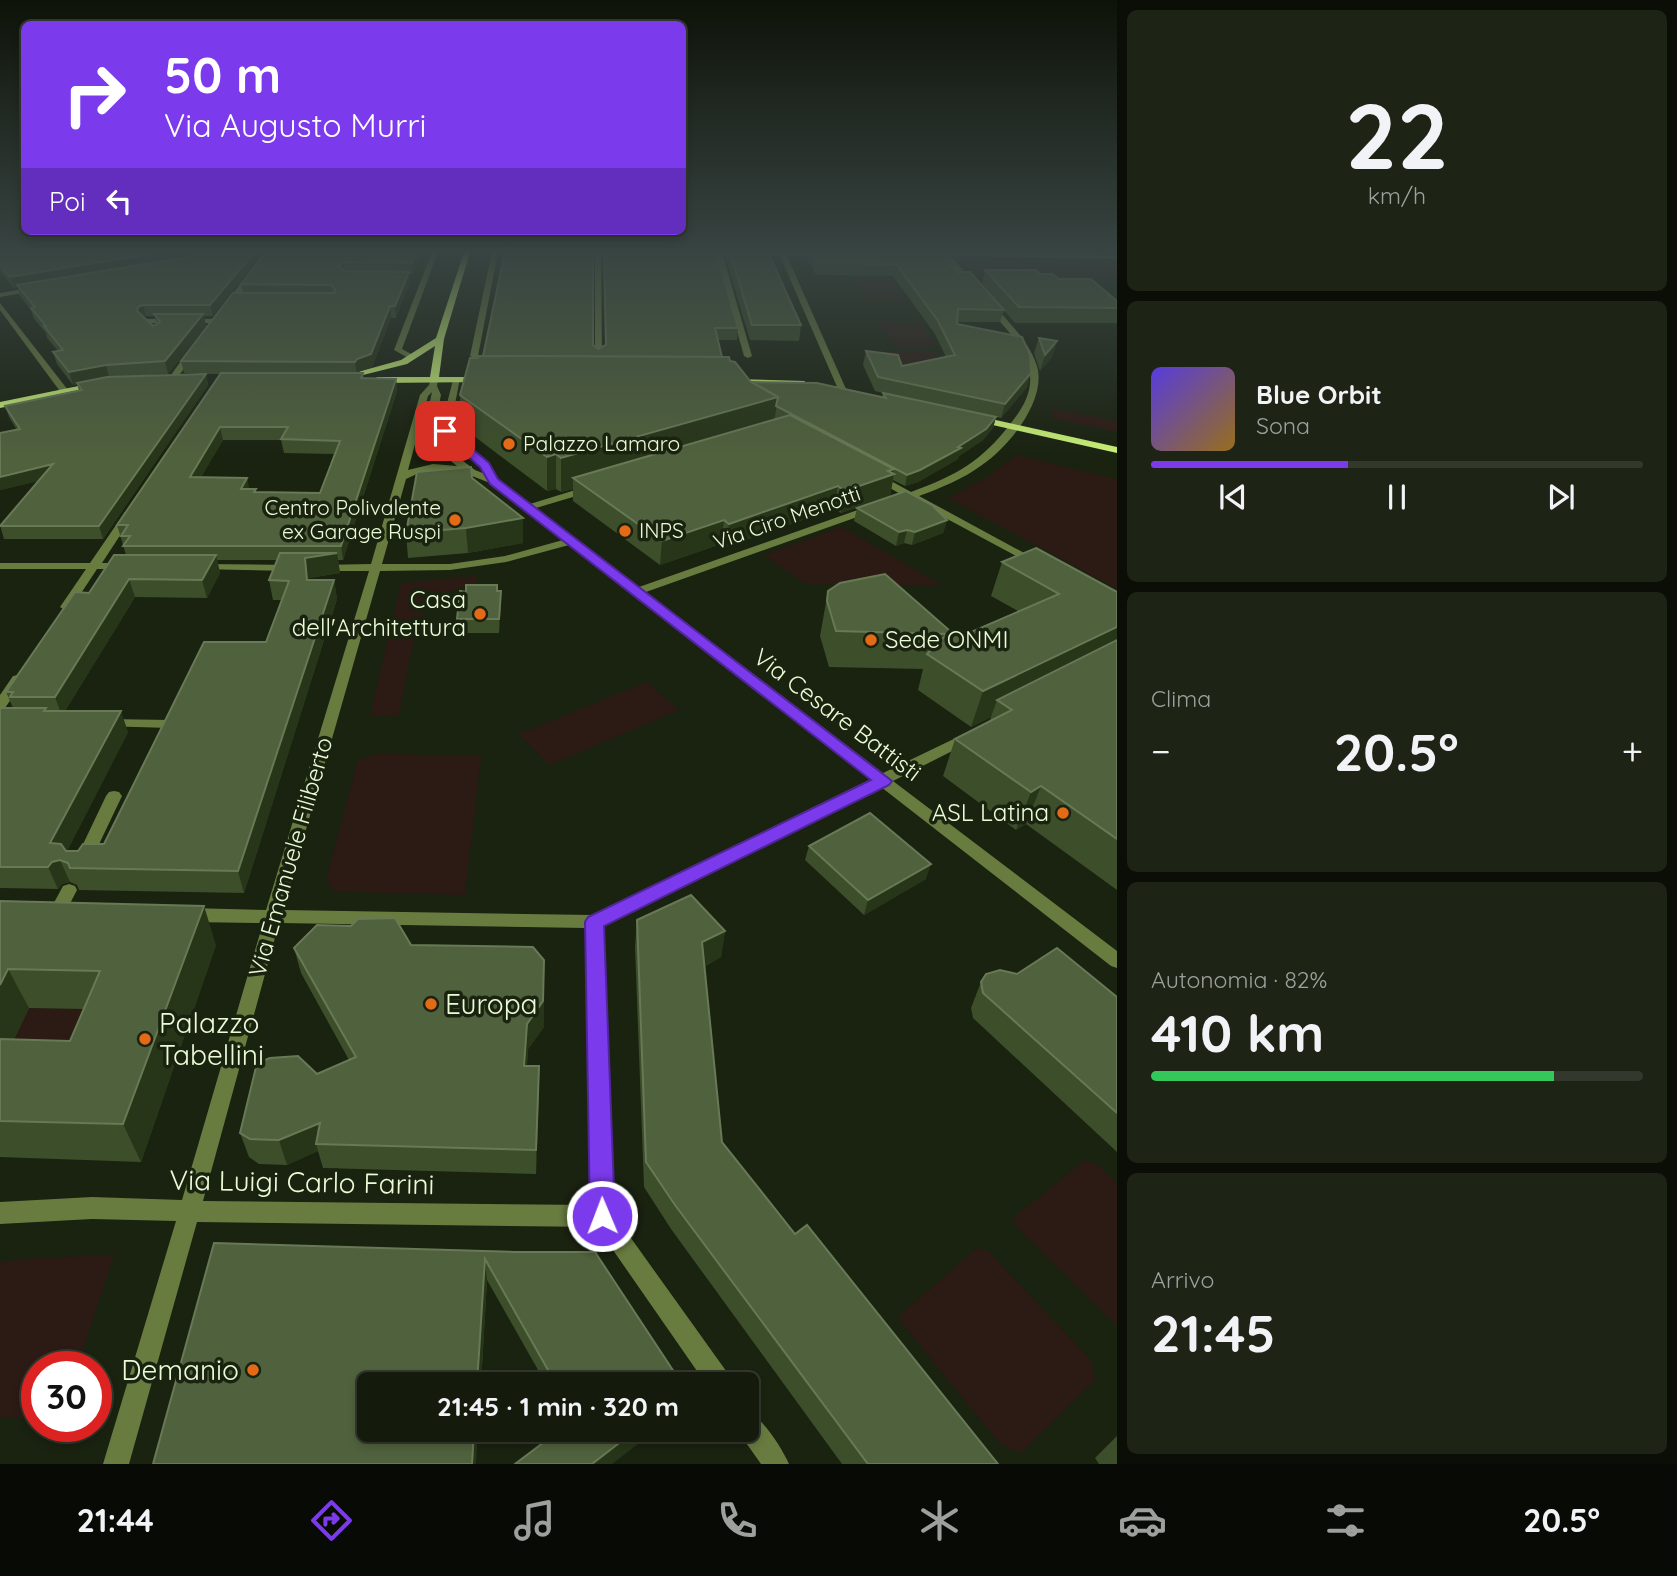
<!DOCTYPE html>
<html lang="it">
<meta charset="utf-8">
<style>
body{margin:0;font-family:Quicksand,sans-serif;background:#1d2315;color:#f1f3f6;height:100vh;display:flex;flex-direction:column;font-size:26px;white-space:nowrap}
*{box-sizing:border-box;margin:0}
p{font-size:23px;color:#9da19d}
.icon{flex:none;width:38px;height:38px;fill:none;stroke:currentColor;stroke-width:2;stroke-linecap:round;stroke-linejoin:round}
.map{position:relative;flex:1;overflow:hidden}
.panel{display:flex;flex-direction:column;gap:10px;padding:10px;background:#0b0e07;width:560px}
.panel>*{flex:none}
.banner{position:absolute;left:21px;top:21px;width:665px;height:214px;border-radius:10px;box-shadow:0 4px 10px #0003,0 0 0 2px #33382d;background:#7c3aed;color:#fff;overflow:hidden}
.speed{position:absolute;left:21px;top:1351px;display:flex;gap:14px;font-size:35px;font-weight:700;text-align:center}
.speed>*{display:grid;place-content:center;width:91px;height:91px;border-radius:50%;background:#141a0c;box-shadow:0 4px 10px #0003,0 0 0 2px #33382d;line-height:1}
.speed .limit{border:10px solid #d22;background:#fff;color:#111}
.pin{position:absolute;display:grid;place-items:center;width:60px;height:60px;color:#fff;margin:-30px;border-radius:14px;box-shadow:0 4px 10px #0006}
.me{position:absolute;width:77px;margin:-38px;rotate:359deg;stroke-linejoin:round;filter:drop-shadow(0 0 5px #0008)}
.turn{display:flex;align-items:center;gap:24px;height:147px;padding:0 28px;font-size:32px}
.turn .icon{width:91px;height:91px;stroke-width:2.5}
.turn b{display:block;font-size:49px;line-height:60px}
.then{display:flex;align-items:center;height:66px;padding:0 28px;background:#0003;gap:14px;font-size:26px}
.big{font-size:52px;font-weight:800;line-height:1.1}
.panel .card{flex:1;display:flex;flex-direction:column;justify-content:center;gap:10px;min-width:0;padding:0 24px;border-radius:10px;background:#1d2315}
.panel .dial{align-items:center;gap:0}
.dial b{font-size:91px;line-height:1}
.song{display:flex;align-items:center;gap:21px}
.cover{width:84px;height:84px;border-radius:10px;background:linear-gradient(135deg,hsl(250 70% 55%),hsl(40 70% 35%))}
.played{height:7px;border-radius:4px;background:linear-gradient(90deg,#7c3aed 40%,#33382d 40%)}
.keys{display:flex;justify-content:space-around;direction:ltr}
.heat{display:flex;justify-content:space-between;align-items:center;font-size:38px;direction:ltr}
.charge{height:10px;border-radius:5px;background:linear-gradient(90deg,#34c759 82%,#33382d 0)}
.trip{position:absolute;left:357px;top:1372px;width:402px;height:70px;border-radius:10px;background:#141a0c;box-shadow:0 4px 10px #0003,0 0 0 2px #33382d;font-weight:800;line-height:70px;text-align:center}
.dock{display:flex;height:112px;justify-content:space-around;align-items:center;background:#080a05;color:#9da19d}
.dock .icon{width:49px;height:49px}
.dock .current{color:#7c3aed}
.dock b{font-size:32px;color:#f1f3f6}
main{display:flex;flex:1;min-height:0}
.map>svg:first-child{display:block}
.green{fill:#2c1a14}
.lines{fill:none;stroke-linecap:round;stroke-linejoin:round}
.lane{fill:#687c40;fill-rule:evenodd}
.street{fill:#687c40;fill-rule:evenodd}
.secondary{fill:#c9f177;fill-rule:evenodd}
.wall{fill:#3d4e2b;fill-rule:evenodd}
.shaded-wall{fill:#273518}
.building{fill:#50613d;stroke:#687955;stroke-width:2;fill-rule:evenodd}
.route{fill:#7c3aed;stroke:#51269a;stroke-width:2}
.poi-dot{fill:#e56a18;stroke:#1a2210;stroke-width:2.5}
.labels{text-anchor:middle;stroke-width:7;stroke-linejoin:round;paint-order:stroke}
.far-poi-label{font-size:21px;fill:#ebfbd6;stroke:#1a2210;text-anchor:start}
.far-street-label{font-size:21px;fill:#ebfbd6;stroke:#1a2210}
.poi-label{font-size:24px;fill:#ebfbd6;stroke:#1a2210;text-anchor:end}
.street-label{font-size:24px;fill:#ebfbd6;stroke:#1a2210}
.near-poi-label{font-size:28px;fill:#ebfbd6;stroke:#1a2210;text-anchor:start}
.near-street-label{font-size:28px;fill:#ebfbd6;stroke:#1a2210}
</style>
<main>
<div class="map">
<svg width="1117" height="1464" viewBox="0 0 1117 1464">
<rect width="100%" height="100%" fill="#1a2210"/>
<g class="green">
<polygon points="965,260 1117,260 1117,277 977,276 963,261"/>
<polygon points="854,279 890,279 908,303 895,300 868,302"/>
<polygon points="919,320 937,348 896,348 878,321 911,324"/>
<polygon points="862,352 936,352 935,370 868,365"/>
<polygon points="1054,409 1117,421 1117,432 1052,418"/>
<polygon points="1016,455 1117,479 1117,589 948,498 989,476"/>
<polygon points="842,527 943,586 806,584 764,555"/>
<path d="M475,576L478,585C461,588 441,591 428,604C415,617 404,693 399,715L370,716L401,583Z"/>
<polygon points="647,682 679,710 549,765 519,734"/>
<polygon points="379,754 481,756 465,895 335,891 326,880 358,760"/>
<polygon points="29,1008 117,1010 89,1079 0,1068"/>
<polygon points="1085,1160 1099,1166 1117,1183 1117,1326 1015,1225 1014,1217"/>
<polygon points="977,1248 988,1251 1091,1360 1095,1380 1022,1452 1009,1449 997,1440 900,1321 901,1314"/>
<polygon points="114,1255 77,1367 37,1367 37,1418 0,1417 0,1262 33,1258"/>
</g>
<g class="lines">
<g class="lane">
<polygon points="146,319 216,319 220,321 216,323 152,323 160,334 156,336 142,321"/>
<polygon points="114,791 119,792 122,796 91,861 89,865 77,865 75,861 106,796 109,792"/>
<polygon points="69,884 75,886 77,890 63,917 57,918 51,917 49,912 63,886"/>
</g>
<g class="street">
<polygon points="266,252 272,252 229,310 223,310 223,306"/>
<polygon points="432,252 438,252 402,349 415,356 416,358 412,360 394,350"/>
<polygon points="492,252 498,252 478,356 474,358 470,356"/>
<polygon points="573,252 625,253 601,254 602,359 595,357 595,254 576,254"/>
<polygon points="947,252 1117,255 1117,259 951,256 975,285 972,287 944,256 937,254"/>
<polygon points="696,253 827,253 825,256 787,256 846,389 845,391 838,389 780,256 723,256 752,356 748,358 744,356 716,256 698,256"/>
<polygon points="37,287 39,290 0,297 0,293"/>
<polygon points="0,303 68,390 68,394 62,394 0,310"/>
<path d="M987,304H993C1009,323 1029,341 1037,366C1047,400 1009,447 982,465C963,479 941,488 919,496L1039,561L1041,563L1035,566L910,499L891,503V499L902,495L873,478L882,476L911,492C957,475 981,462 1011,423C1023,408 1034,390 1029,369C1023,344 1004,326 987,308Z"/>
<polygon points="189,350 196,352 175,381 169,381 168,379"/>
<path d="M434,377L438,380L437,386L441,395L433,434L434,439L475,470L485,474L481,467L440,431L453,380L460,378L450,430L488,463L498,479L530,504L585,487H593V491L536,508L639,587L869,506H877V510L646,592L883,773L962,735H972L974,738L972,741L893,781L1117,951V968L1111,966L881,787L603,925L613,1213L729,1375L732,1384H706L597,1227L197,1222L129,1464H103L176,1221L92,1219L0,1224V1202L92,1197L182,1200L263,923L190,922L184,920L182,915L184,910L190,908L266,910L369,571H320L314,568L320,565L371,564L420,395L429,385L431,378ZM432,392L423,434L425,440L457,466L433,464L408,470L428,396ZM433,470L467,474L490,483L563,540L505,556L450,564H382L406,479L421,472ZM569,545L871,779L592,915L283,910L380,571L450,570L506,562ZM279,923L586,928L591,1205L203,1201Z"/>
<polygon points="129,511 134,514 102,563 125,563 131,566 125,569 97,569 70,610 66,611 60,607 86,569 0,569 0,563 90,563 125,512"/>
<polygon points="201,564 293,565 299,568 293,571 197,569 197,565"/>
<polygon points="18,675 25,679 5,708 0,709 0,695 13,676"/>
<polygon points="106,719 171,720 178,724 171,728 101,726 99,723"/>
<path d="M747,1411C762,1417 782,1448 789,1464H761L737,1430H747Z"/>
</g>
<g class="secondary">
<polygon points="464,252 470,252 444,339 439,377 482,377 486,380 485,382 377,383 373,380 377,377 430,377 435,346 407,364 343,380 343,376 401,360 436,338"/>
<polygon points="734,379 804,381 808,384 804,387 731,384 731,380"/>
<polygon points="98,382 102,385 101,387 0,408 0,402"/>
<polygon points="978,416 1117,447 1117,453 975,421 975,417"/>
</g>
</g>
<g class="wall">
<path d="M0,252H204L203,253L213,316H204L206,326L168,374L115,377L205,374L184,373L181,361L243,293L241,284L266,252H422L413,274H409V283L396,318H391L372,367L358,372L357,373H363L364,378L396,379L397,391L343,560H338L340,573L309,578V580H334L337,599L244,893L79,890L77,885L70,882L62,884L58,889L0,888V709L13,708L6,692L89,593L126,555L117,525L220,374H206L208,385L103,539H4L0,525L38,481L0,490L17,430L9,417L5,406L79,390L77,384L73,385L57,364L53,352L58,351L47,338L46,333L34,319L31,310L20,296L18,287L14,288L0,271ZM146,316H155L157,324L153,326L144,317ZM223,440H281L284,453L334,454L320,493L256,492V489H249L247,478L201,477ZM217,560H277L269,580L273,600H282L266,642L104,844L78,851H67L128,732L65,711L135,597L207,598L220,573Z"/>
<polygon points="604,252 738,328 737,340 718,340 722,357 730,361 751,382 882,397 883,393 992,417 875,391 863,365 866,351 902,366 946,357 935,334 893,276 816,275 808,259 809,252 939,252 957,272 1004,310 1000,322 957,322 957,324 1027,387 1001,418 996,417 993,428 983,440 959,456 958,459 918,482 905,486 893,480 890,496 841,513 833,509 726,547 721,544 660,565 573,501 573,489 561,492 556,489 547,491 462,427 460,395 478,358 593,345 598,349 605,345"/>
<polygon points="727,252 768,252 801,325 799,341 750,340 726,259"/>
<polygon points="985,270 1040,274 1058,279 1117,301 1117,323 1015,323 982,284"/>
<polygon points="1039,338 1057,341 1052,357 1040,371 1034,353"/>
<polygon points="472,478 523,543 468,553 408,558 406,533"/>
<polygon points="857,508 947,520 943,533 912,545 904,543 896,546 854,521"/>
<polygon points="1002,562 1117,592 1117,890 1026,824 1016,830 943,776 955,739 990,721 991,717 971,727 918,690 923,669 829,667 820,636 828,591 950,631 962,636 1018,611 991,596"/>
<polygon points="498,591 501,591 501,605 499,633 458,633 457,619"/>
<polygon points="809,846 926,879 864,915 805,860"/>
<path d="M0,901L216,945L141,1162L0,1157ZM29,1008L84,1009L70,1041L14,1039Z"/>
<polygon points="637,920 725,931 721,957 705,966 722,1142 795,1234 998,1464 842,1464 671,1229 644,1187 635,947"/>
<polygon points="411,945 544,960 544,1027 528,1049 527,1066 539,1091 536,1174 323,1168 318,1151 287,1165 259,1164 249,1157 240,1133 317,1074 349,1060 301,973 294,948"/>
<polygon points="981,982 1117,997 1117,1152 973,1018 971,1008"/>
<polygon points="214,1243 515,1252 682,1384 546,1384 487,1280 481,1384 369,1384"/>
<polygon points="1117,1436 1117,1464 1099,1464 1095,1458"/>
</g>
<g class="shaded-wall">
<polygon points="162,252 204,252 202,254 17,285 18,287 14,288 10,277"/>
<polygon points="254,252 264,252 213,316 210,305"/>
<polygon points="417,252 422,252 413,274 412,263"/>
<polygon points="344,262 345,273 338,266"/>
<polygon points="409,272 409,283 396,318 395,306"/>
<polygon points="143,305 146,316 141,319 137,311 138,307"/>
<polygon points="390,306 391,318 372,367 358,372 357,375 355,362"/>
<polygon points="203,314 206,326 168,374 165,361"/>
<polygon points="1057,341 1052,357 1040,371 1045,355"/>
<polygon points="106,365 109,377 73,385 69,372"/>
<polygon points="1031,373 1027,387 1001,418 1005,404"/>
<polygon points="206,374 208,385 103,539 99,526"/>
<polygon points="396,379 397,391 343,560 341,546"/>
<polygon points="778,397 773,429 573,478 573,489 561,492 561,458"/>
<polygon points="996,417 993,428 983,440 959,456 958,459 918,482 905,486 907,475 958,447"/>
<polygon points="220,427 223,440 193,491 190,477"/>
<polygon points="556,454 556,489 547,491 547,457"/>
<polygon points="53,464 57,477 0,490 0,477"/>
<polygon points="894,469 892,475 894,474 890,496 841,513 845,491"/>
<polygon points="247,478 250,491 241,489"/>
<polygon points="838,486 833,509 726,547 729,524"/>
<polygon points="523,518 523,543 468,553 466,528"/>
<polygon points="724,520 721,544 660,565 662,541"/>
<polygon points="947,520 943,533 912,545 915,532"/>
<polygon points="907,530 904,543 896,546 899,532"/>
<polygon points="337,553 340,573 309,578 311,600 307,580 305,558"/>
<polygon points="216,555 220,573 207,598 202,580"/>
<polygon points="129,579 135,597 62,716 55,697"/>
<polygon points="334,580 337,599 244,893 238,871"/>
<polygon points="501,591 501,605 499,633 499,619"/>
<polygon points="1117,627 1117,655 997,700 991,717 971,727 983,691"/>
<polygon points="121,711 128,732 62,861 60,860 70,882 62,884 58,889 48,867 50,843"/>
<polygon points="1041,786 1026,824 1016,830 1031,792"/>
<polygon points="931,864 926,879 864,915 868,900"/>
<polygon points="204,906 216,945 141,1162 123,1124"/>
<polygon points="725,931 721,957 699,969 702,942"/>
<polygon points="544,960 544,1027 528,1049 525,1091 524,1066 527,1024"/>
<polygon points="8,969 29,1008 0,1068 0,985"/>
<polygon points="539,1066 539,1091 536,1174 536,1150"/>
<polygon points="320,1123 316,1144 318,1151 287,1165 279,1140"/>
<polygon points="485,1259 487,1280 481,1384 477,1384"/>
<polygon points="474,1430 478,1430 476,1464 472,1464"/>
<polygon points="636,1430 656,1430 612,1464 592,1464"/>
</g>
<g class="building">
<polygon points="0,252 162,252 10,277 0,265"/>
<polygon points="208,252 254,252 210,305 143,305 138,307 137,311 153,326 160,322 154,314 203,314 165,361 106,365 69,372 53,352 63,350 44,326 46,326 31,308 35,307 17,285 183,258"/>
<polygon points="266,252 417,252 412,263 344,262 338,266 344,271 409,272 395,306 390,306 371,354 357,359 355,362 181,361 233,293 336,293 332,285 241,284"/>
<polygon points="505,252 593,252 593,345 598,349 606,345 604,252 716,252 738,328 715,328 722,357 483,356"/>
<polygon points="730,252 768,252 801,325 752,325"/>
<polygon points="812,252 939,252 957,272 970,272 1004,310 958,309 957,324 1022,337 1030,355 1031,373 1005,404 878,377 866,351 898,355 902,366 955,355 938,321 896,264 818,263"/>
<polygon points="985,270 1036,270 1040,274 1053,274 1058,279 1091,279 1117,301 1117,308 1019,307"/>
<polygon points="1039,338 1057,341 1045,355"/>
<polygon points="478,356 729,357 730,361 735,362 751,382 778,397 561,458 556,454 547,457 460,395 470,358 478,358"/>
<path d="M221,373H363L361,378L396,379L341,546H123L130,536H121L128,525H117ZM220,427H288L281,439L340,441L320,493L254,492L256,489H241L247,478L190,477Z"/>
<polygon points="206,374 99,526 0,526 53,464 0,477 0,433 20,429 5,406 82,390 77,383 107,377"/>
<polygon points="752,382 817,383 886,398 883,393 996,417 986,429 958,447 961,448 920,470 907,475 776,406 778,397"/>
<polygon points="790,415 894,469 888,471 894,474 845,491 838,486 729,524 724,520 662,541 573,478"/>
<polygon points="471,467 472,478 523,518 466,528 406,533 417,472"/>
<polygon points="906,491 932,505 947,520 915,532 907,530 899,532 857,508"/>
<polygon points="1036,548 1117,592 1117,627 983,691 927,654 947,634 836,631 827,601 828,591 840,583 885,574 950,631 962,636 1059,594 1002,562"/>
<polygon points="280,553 337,553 305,558 307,580 334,580 238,871 70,868 68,863 60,860 52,862 48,867 0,867 0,709 1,708 46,708 44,711 121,711 50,843 61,844 66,851 78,851 83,844 104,844 204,642 266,642 289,581 269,580"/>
<polygon points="114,555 216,555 202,580 129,579 55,697 10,697 13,692 6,692 75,592 89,593"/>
<polygon points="466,585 497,585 497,591 501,591 499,619 457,619 460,591 466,592"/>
<polygon points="1117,640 1117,839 1041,786 1031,792 955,739 1012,710 997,700"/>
<polygon points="870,813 931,864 868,900 809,846"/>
<polygon points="691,895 725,931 702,942 722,1142 795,1234 807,1225 998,1464 868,1464 675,1205 646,1162 637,920"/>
<polygon points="0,901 204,906 123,1124 0,1121 0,1039 70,1041 100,971 8,969 0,985"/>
<polygon points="395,918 411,945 533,947 544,960 543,1001 527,1024 524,1066 539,1066 536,1150 316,1144 320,1123 279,1140 250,1139 240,1133 257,1063 270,1058 298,1056 317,1074 356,1057 294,948 317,925 351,926 358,919"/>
<polygon points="1057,948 1117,997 1117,1113 983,993 981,982 986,974 1000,970 1017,974"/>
<polygon points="214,1243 515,1252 595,1252 682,1384 556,1384 485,1259 477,1384 369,1384 369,1430 474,1430 472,1464 153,1464"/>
<polygon points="560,1430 636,1430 592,1464 515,1464"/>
</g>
<linearGradient id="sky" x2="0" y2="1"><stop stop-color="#0e1309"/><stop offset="0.55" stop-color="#384442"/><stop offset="1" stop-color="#384442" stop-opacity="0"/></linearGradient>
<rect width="1117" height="457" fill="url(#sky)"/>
<polygon class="route" points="441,429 449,429 489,463 498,479 892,781 889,785 604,926 615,1216 611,1225 602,1229 594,1225 590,1216 585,922 588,917 871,780 490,484 480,467 441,434"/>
<g class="poi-dot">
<circle cx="509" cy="444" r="7"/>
<circle cx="455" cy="520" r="7"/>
<circle cx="625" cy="531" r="7"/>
<circle cx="480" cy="614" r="7"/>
<circle cx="871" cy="640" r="7"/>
<circle cx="1063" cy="813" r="7"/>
<circle cx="431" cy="1004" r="7"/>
<circle cx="145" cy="1039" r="7"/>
<circle cx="253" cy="1370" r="7"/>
</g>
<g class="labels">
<g class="far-poi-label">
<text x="523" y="451">Palazzo Lamaro</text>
<text x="441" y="515" text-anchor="end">Centro Polivalente<tspan x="441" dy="24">ex Garage Ruspi</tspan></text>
<text x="639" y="538">INPS</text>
</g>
<g class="far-street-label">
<text transform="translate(787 518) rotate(-19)" y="7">Via Ciro Menotti</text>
</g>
<g class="poi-label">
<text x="466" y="608">Casa<tspan x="466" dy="28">dell'Architettura</tspan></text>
<text x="885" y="648" text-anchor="start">Sede ONMI</text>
<text x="1049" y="821">ASL Latina</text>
</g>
<g class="street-label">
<text transform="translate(837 715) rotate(37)" y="8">Via Cesare Battisti</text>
<text transform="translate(291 857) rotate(-74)" y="8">Via Emanuele Filiberto</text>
</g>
<g class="near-poi-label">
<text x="445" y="1014">Europa</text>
<text x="159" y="1033">Palazzo<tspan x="159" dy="32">Tabellini</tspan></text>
<text x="239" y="1380" text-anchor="end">Demanio</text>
</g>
<g class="near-street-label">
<text transform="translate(302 1182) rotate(1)" y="10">Via Luigi Carlo Farini</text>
</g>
</g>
</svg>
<div class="speed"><div class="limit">30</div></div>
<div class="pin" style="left:445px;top:431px;background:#d93025"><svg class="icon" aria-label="arrive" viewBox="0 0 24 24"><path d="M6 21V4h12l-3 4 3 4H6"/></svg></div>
<svg class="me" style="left:602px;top:1216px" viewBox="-20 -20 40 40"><circle r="17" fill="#7c3aed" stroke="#fff" stroke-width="3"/><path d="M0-11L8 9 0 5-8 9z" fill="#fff"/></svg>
<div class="trip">21:45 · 1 min · 320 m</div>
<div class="banner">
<div class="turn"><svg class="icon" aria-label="right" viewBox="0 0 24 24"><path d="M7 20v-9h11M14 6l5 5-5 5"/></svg><div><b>50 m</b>Via Augusto Murri</div></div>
<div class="then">Poi<svg class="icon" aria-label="left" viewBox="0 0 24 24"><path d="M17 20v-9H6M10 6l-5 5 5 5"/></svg></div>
</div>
</div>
<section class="panel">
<div class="card dial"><b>22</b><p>km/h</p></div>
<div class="card">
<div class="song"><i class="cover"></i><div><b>Blue Orbit</b><p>Sona</p></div></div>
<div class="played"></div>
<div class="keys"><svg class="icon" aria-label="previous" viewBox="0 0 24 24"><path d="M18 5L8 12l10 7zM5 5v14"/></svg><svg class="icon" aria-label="pause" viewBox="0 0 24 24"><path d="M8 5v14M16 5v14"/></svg><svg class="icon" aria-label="next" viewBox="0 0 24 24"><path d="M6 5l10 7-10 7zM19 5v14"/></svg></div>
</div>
<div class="card"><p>Clima</p>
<div class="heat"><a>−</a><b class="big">20.5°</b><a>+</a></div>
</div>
<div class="card"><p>Autonomia · 82%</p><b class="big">410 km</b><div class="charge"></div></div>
<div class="card"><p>Arrivo</p><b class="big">21:45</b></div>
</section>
</main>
<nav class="dock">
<b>21:44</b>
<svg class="icon current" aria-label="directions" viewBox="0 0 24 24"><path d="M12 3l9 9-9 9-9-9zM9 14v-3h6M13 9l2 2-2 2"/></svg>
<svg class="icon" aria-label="music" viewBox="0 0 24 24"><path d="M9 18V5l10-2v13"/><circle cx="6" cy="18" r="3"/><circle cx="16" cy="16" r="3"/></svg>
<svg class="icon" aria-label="phone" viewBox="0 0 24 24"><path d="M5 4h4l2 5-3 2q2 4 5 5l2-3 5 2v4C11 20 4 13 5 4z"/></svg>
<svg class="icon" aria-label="climate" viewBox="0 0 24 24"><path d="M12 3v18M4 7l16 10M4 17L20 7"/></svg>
<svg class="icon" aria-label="car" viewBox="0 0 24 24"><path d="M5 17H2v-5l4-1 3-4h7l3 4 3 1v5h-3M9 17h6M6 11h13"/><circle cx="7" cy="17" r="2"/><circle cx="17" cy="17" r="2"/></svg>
<svg class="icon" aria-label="filters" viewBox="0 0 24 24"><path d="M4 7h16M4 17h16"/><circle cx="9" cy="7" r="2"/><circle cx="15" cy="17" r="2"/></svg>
<b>20.5°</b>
</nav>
